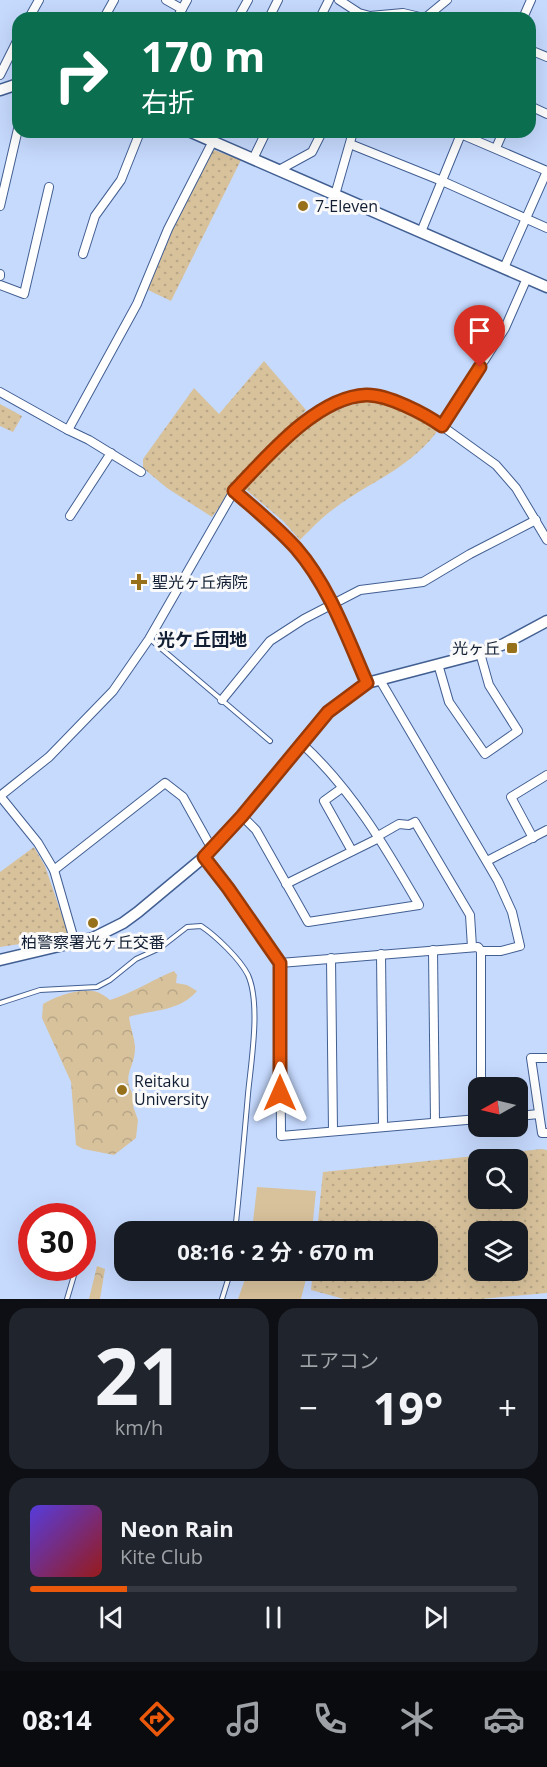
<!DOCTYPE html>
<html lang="ja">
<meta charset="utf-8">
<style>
body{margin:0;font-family:"Open Sans","Noto Sans JP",sans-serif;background:#20242c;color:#f1f3f6;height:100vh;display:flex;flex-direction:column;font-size:22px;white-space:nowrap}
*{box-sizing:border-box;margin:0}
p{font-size:20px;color:#9ea1a6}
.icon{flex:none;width:33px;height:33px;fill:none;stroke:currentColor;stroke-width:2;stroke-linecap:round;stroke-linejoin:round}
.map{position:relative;height:1299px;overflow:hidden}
.details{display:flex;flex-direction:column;gap:9px;padding:9px;background:#0d0f14;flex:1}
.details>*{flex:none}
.hud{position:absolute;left:12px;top:12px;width:524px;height:126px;border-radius:18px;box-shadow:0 6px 24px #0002;background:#0b6e4f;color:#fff;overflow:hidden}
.needle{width:39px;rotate:262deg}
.tools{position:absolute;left:468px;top:1077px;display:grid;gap:12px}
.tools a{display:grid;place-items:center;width:60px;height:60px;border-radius:12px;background:#171b24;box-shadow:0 6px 24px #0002;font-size:30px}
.speed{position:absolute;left:18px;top:1203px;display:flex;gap:12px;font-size:30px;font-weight:700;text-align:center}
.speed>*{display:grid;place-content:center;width:78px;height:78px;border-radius:50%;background:#171b24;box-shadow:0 6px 24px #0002;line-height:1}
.speed .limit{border:9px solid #d22;background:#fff;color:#111}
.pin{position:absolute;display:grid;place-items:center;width:51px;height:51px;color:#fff;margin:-62px -26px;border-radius:50% 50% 50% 0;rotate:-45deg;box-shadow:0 0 6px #0007}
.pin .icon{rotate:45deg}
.me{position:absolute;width:66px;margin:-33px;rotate:0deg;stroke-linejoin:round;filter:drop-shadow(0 0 4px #0008)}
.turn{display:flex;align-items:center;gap:21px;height:126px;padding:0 30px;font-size:27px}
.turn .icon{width:78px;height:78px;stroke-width:2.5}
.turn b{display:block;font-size:42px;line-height:51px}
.big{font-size:45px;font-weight:700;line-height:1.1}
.details .card{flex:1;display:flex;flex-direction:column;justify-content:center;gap:9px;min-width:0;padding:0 21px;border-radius:18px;background:#20242c}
.details .dial{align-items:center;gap:0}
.dial b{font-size:78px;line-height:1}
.song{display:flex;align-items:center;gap:18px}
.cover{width:72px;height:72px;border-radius:9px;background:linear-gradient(135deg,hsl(250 70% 55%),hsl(0 70% 35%))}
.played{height:6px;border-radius:3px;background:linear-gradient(90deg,#ea580c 20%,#363941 20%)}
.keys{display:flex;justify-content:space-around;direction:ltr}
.heat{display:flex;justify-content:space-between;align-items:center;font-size:33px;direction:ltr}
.details .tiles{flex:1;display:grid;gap:9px;grid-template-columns:1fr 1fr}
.card:last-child{grid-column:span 2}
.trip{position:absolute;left:114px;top:1221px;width:324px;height:60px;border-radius:18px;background:#171b24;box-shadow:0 6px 24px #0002;font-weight:700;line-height:60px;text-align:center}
.tabs{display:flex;height:96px;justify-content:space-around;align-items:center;background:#090b0e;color:#9ea1a6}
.tabs .icon{width:42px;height:42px}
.tabs .active{color:#ea580c}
.tabs b{font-size:27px;color:#f1f3f6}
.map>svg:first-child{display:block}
.grass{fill:#d8c29c}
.forest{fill:url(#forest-crowns)}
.park{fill:url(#park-dots);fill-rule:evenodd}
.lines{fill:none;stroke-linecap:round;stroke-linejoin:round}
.service-casing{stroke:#425f92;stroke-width:6}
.minor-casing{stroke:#425f92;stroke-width:10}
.tertiary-casing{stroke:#425f92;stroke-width:13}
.service{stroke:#fff;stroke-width:4}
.minor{stroke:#fff;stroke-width:8}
.tertiary{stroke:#fff;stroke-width:10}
.route-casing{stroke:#983908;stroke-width:15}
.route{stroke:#ea580c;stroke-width:10}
.poi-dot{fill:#97701b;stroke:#fafafa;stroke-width:2}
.labels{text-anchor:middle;stroke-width:6;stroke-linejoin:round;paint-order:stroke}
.poi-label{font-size:16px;fill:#111e33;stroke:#fafafa;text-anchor:start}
.neighbourhood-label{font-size:18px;font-weight:bold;fill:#111e33;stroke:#fafafa}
</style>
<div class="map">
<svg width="547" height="1299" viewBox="0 0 547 1299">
<defs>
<pattern id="forest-crowns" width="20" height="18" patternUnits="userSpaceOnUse" patternTransform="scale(1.5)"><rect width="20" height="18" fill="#d8c29c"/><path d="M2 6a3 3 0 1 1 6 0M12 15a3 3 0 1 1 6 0" fill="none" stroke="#b8a687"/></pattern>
<pattern id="park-dots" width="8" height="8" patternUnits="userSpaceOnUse" patternTransform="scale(1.5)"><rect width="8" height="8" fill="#d8c29c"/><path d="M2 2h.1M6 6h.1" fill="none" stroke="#b8a687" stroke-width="1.8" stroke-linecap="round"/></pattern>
</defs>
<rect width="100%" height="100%" fill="#c6dafe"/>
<g class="grass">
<polygon points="257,1187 316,1191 312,1231 252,1231"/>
<polygon points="248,1271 308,1271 301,1299 238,1299"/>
</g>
<g class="forest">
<path d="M174,971L177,975L176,983L187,985L197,991C179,1012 154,1009 129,1017C130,1027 134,1036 135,1046C136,1070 118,1074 137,1101L133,1106L138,1120L136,1138L114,1155L83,1149L76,1145L71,1082L42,1018L43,1004C56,996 77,989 93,991C100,992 105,996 110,1000C133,993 152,980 174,971Z"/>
<polygon points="97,1266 105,1269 100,1299 89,1299"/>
</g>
<g class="park">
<polygon points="214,150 241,160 171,301 146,289 171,229 211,152"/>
<polygon points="264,361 306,410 238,482 212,517 167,488 172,481 167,488 143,468 143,459 194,388 219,414"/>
<path d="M367,401L398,408L435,426L436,433C407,470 371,481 335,508C322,517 311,529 300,540L283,521L244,488C280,450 314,411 367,401Z"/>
<polygon points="0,404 22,416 13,432 0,426"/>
<polygon points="34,847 45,866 68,933 47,940 0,947 0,872"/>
<path d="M542,1149L547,1150V1293L481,1299H344L311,1290L313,1271L428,1270V1232L317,1231L323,1172ZM478,1160H518V1198H478ZM478,1232H518V1270H478Z"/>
</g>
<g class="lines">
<g class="service-casing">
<g id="service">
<polyline points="150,639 270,741"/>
<path d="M0,1003L40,990L97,987L110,980L136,959L160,948L187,927L201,926C216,936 240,959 248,975C261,1004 251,1062 248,1094C244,1140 240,1186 235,1232"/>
<polyline points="67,1299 75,1272"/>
<polyline points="222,1299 231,1270"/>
</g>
</g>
<g class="minor-casing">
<g id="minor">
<polyline points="166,0 182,9"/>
<polyline points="339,0 359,13 370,16 403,13 424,18"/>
<polyline points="29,18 39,0"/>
<polyline points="104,18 114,0"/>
<polyline points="177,18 187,0"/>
<polyline points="238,18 248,0"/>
<polyline points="269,18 278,0"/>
<polyline points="320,18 329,0"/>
<polyline points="425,18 447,0"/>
<polyline points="523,18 531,0"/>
<polyline points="530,50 547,57"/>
<polyline points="0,75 18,39"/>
<polyline points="530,106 547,114"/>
<polyline points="456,132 547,171"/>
<polyline points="350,144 442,181 547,228"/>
<polyline points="496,148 503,132"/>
<polyline points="253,159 266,132"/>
<polyline points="279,170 312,152 322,132"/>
<polyline points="335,195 353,132"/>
<polyline points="0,206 18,129"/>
<polyline points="421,232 461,134"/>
<polyline points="83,254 95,216 121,180 140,132"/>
<polyline points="504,268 547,171"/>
<polyline points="0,274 0,276"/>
<polyline points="0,285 24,294 49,187"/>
<polyline points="0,392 68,430 137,304 168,229 213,141"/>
<polyline points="442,426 505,328 527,278"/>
<polyline points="68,430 89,440 141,472"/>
<path d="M234,491C255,509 277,527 295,548C329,587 347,636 367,683"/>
<polyline points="70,516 111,453"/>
<polyline points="438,664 449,702 485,754 518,731 489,685 480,653"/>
<polyline points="380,680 498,881 512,912 520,946 501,951 481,951"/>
<polyline points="222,700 270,641 304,619 360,590 423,582 470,554 536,520"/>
<polyline points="342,788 324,801 352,851"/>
<polyline points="0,796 49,757 113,691 149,639 234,491 278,446 305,423 324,409 340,401 366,395 380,398 400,404 442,426 496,465 516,488 547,540"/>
<polyline points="0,796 38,843 54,870 75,943"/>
<path d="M242,816L256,830L308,922L419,905C386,848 351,788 301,743"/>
<polyline points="378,836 399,824 409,825 415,822 470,915 472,947"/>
<polyline points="533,838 511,797 547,775"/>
<polyline points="204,857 228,887 280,963 281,1136 478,1119"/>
<polyline points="487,861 547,830"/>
<polyline points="54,870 165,783 183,797 212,849"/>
<polyline points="286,884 379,838"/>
<polyline points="433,950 435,1122"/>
<polyline points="381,954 383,1126"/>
<polyline points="331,958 333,1131"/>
<polyline points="280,963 478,947 481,951 481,1088"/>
<polyline points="547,1058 531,1058 542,1133 547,1133"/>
<polyline points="518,1116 539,1114"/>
</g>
</g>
<g class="tertiary-casing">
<g id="tertiary">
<polyline points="0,90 18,84"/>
<polyline points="191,132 547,287"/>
<polyline points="0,960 93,938 123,923 138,912 204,857 242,816 328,712 367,683 478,654 504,644 547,621"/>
</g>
</g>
<use href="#service" class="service"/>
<use href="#minor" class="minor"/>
<use href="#tertiary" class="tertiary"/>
</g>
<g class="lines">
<g class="route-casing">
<path id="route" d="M280,1093V963L228,888L204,857L242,816L328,712L367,683C347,637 329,586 296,548C277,527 255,509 234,491C266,458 316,397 366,395C387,394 425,414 442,426L480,367"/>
</g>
<use href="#route" class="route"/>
</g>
<g class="poi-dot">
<circle cx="303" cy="206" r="6"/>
<path d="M136 573h6v6h6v6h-6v6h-6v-6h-6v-6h6z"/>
<rect x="506" y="642" width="12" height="12" rx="3"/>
<circle cx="93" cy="923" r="6"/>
<circle cx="122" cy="1090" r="6"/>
</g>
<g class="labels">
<g class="poi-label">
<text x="315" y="212">7-Eleven</text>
<text x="152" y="588">聖光ヶ丘病院</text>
<text x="500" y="654" text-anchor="end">光ヶ丘</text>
<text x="93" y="948" text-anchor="middle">柏警察署光ヶ丘交番</text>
<text x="134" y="1087">Reitaku<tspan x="134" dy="18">University</tspan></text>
</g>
<g class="neighbourhood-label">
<text x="202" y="646">光ケ丘団地</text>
</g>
</g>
</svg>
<div class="tools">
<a><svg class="needle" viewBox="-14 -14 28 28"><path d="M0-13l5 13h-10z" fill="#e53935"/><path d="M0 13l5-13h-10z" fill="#9ea1a6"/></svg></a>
<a><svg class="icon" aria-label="search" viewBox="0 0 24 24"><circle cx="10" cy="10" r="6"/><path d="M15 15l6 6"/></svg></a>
<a><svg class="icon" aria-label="layers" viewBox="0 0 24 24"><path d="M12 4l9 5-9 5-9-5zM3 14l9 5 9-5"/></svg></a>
</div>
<div class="speed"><div class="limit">30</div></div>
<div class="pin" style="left:480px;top:367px;background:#d93025"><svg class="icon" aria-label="arrive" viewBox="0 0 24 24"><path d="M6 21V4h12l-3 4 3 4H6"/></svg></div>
<svg class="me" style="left:280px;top:1093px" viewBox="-20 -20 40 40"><path d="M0-17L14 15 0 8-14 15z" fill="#ea580c" stroke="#fff" stroke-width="4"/></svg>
<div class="trip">08:16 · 2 分 · 670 m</div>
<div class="hud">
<div class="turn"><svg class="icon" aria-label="right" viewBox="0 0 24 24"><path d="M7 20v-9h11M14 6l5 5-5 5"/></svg><div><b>170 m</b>右折</div></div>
</div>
</div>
<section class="details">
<div class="tiles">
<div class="card dial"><b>21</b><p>km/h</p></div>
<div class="card"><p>エアコン</p>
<div class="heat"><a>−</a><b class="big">19°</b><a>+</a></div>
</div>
<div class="card">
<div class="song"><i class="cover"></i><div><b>Neon Rain</b><p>Kite Club</p></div></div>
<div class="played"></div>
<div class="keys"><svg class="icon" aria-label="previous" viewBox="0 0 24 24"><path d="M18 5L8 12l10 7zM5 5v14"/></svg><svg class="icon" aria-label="pause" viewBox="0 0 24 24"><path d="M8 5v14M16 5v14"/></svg><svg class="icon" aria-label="next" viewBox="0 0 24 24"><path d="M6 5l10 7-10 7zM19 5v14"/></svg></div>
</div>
</div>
</section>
<nav class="tabs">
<b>08:14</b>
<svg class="icon active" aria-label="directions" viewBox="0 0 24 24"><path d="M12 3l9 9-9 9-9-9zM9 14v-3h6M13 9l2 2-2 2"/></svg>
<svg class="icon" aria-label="music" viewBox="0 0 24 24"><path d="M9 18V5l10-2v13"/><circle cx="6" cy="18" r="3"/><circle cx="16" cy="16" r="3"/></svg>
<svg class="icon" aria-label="phone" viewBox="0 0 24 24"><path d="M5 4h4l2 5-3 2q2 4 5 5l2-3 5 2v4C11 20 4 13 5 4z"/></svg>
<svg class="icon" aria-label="climate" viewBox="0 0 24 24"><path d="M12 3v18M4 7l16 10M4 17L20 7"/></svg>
<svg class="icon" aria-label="car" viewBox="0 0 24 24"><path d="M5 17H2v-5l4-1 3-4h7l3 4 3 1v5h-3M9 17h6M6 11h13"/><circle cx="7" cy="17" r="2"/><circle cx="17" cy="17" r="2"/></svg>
</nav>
